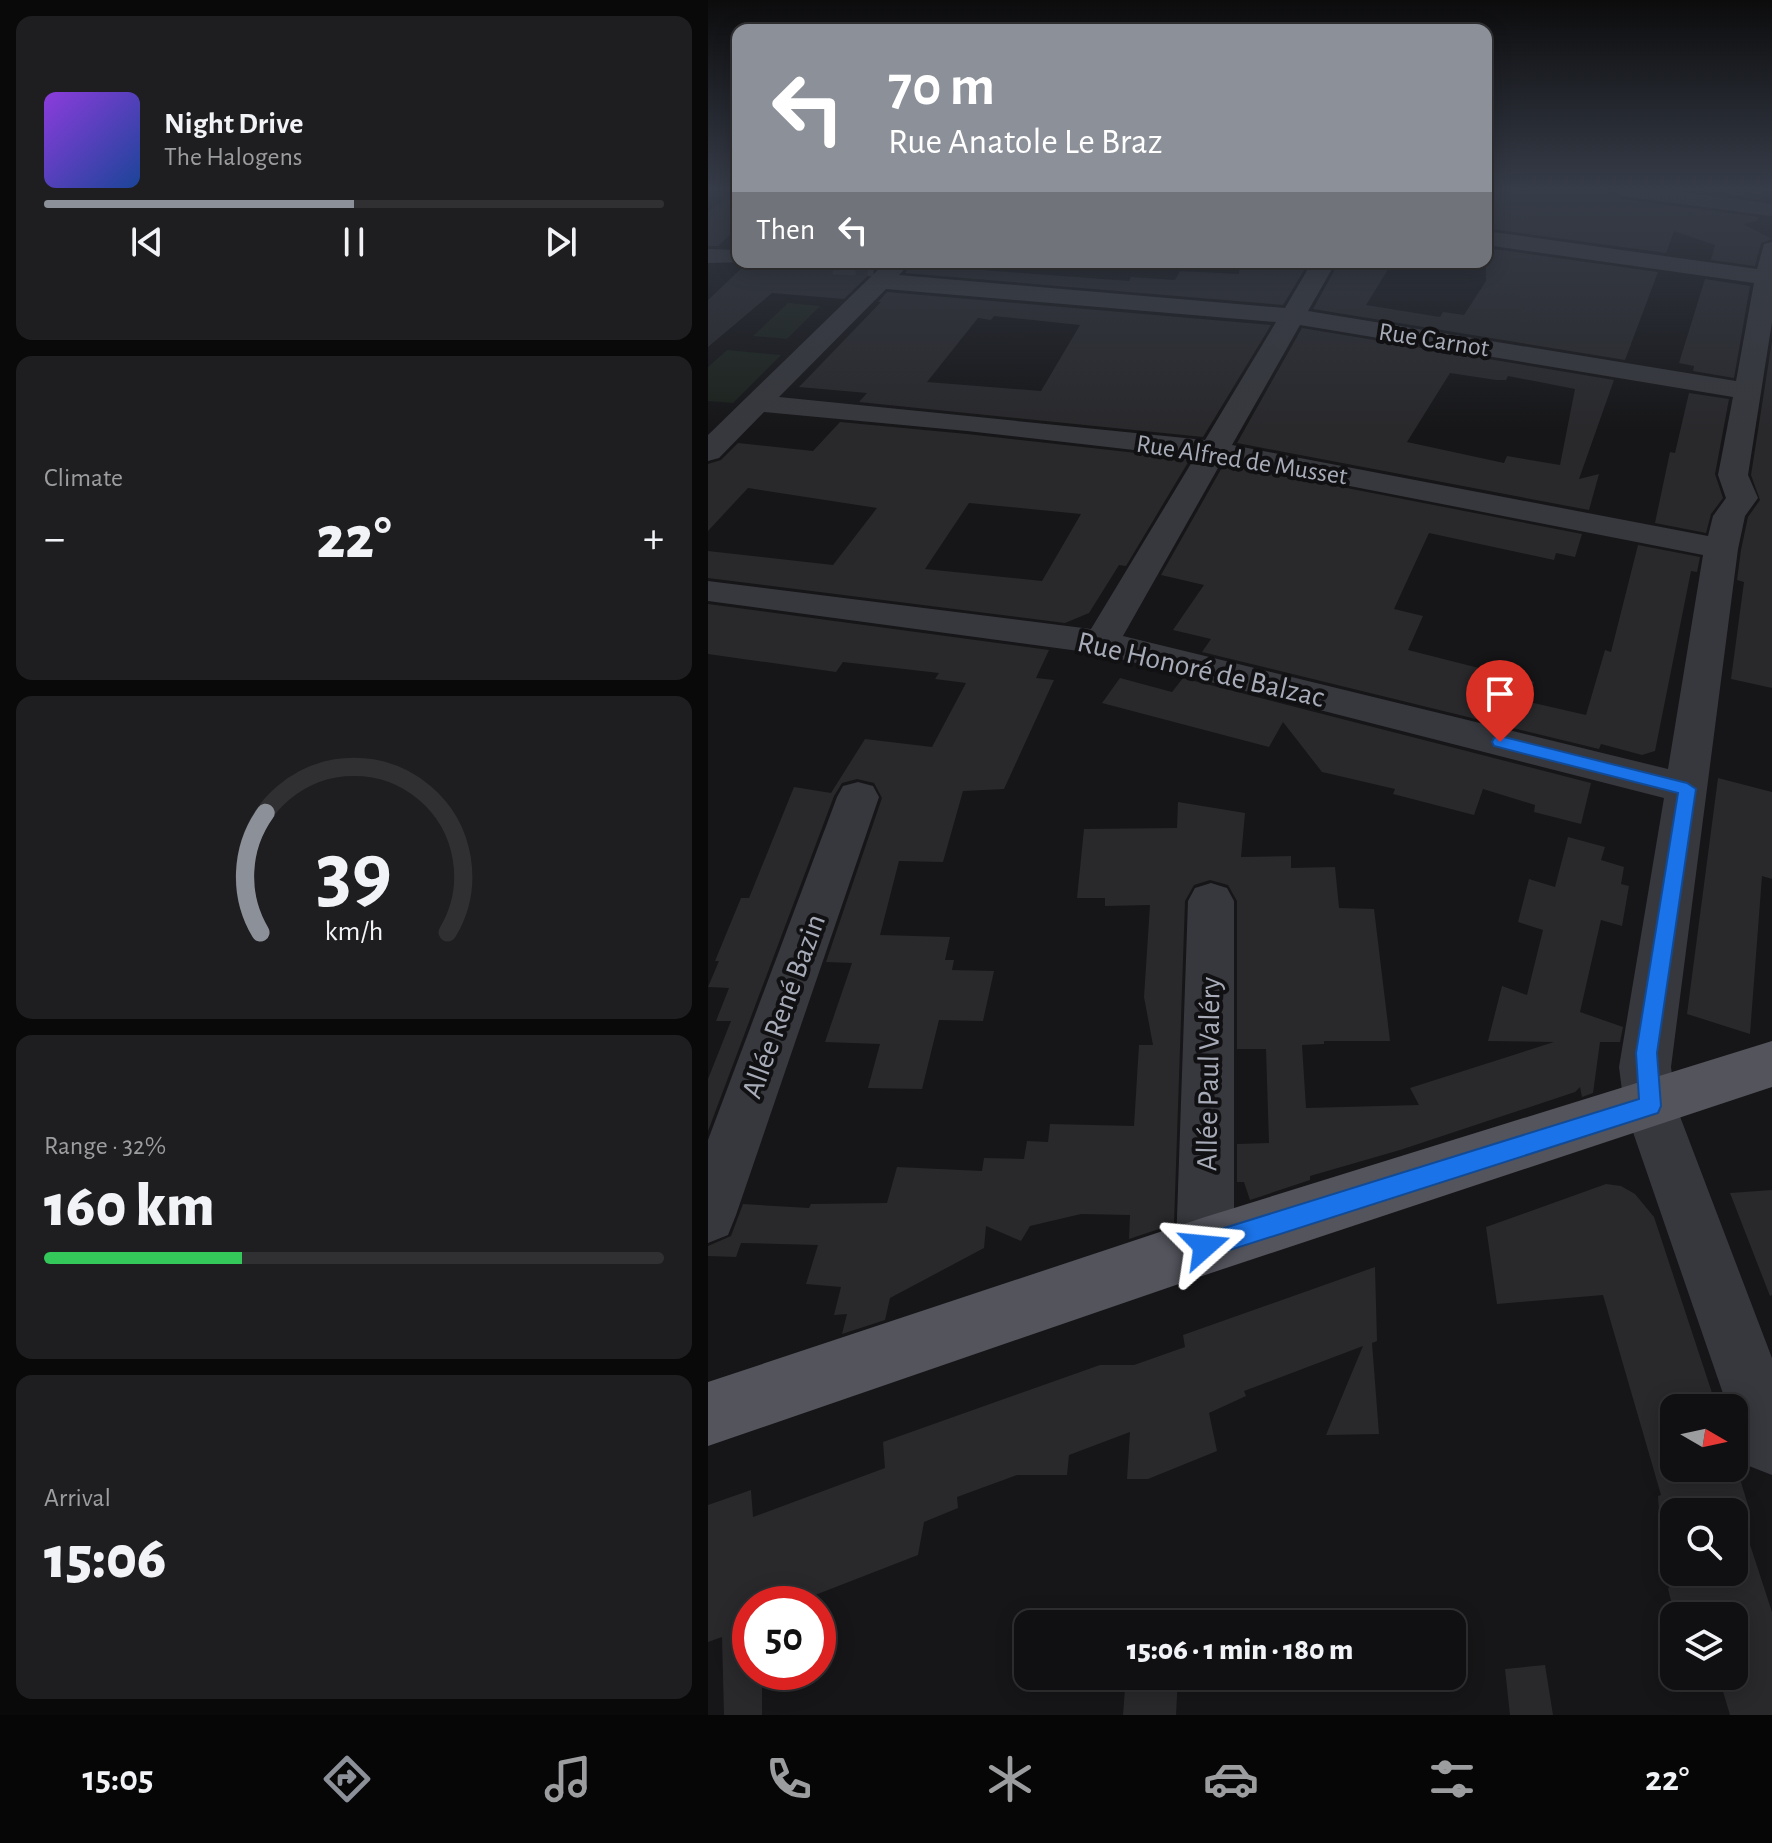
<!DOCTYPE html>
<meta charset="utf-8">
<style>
body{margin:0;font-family:"Alegreya Sans",sans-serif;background:#1e1e20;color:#f1f3f6;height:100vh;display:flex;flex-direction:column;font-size:30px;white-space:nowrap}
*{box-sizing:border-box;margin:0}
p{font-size:26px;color:#9c9d9f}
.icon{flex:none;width:44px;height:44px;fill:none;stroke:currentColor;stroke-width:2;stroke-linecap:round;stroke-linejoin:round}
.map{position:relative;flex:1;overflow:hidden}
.sheet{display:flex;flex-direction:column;gap:16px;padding:16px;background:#09090a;width:708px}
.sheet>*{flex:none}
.banner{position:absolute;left:24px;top:24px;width:760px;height:244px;border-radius:16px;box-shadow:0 4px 20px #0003,0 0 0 2px #303032;background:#8c9099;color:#fff;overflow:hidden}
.needle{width:52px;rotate:99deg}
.tools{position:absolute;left:952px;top:1394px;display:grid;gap:16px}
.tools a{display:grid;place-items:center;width:88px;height:88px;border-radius:16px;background:#101012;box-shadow:0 4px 20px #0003,0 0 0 2px #303032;font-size:40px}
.speed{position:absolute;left:24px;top:1586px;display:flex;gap:16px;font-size:40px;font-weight:700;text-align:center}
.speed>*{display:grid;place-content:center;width:104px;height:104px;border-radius:50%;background:#101012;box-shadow:0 4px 20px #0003,0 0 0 2px #303032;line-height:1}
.speed .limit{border:12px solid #d22;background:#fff;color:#111}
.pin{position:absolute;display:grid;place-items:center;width:68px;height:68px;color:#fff;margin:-82px -34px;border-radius:50% 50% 50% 0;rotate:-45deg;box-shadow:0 0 8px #0007}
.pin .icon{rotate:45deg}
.me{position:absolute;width:88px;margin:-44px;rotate:72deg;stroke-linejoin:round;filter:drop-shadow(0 0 6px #0008)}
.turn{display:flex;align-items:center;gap:28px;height:168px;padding:0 24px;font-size:36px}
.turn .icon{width:104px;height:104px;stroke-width:2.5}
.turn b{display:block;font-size:56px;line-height:68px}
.then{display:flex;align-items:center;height:76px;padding:0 24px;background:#0003;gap:16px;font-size:30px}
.big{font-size:60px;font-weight:800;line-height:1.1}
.sheet .widget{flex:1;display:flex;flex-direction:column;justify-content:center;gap:12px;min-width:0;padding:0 28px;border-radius:16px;background:#1e1e20}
.sheet .dial{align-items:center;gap:0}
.dial svg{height:208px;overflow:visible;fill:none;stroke:#303032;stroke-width:7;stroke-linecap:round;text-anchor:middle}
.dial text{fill:#f1f3f6;stroke:none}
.song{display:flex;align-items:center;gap:24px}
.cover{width:96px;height:96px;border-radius:12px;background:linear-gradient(135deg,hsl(270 70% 55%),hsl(220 70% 35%))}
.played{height:8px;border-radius:4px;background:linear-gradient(90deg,#8c9099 50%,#303032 50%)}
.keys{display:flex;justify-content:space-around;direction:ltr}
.heat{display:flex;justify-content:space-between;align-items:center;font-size:44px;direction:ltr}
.charge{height:12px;border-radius:6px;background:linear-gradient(90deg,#34c759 32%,#303032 0)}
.trip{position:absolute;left:306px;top:1610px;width:452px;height:80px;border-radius:16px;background:#101012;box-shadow:0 4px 20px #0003,0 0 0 2px #303032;font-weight:800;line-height:80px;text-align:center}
.tab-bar{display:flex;height:128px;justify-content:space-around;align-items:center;background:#060607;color:#9c9d9f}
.tab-bar .icon{width:56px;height:56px}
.tab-bar .current{color:#8c9099}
.tab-bar b{font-size:36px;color:#f1f3f6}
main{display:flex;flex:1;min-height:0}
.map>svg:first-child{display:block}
.green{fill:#1c231d}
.building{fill:#29292c;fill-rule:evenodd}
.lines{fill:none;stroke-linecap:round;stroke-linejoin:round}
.minor-tunnel{stroke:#333438;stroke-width:23;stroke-dasharray:23 12;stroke-linecap:butt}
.minor{fill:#37383d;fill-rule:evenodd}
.major{fill:#53545c;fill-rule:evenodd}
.route{fill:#1a73e8;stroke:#114b97;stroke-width:2}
.labels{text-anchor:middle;stroke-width:8;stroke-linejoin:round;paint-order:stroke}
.far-street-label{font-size:26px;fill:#a7acb8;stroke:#111113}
.street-label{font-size:30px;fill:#a7acb8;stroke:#111113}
</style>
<main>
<section class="sheet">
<div class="widget">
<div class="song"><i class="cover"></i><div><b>Night Drive</b><p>The Halogens</p></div></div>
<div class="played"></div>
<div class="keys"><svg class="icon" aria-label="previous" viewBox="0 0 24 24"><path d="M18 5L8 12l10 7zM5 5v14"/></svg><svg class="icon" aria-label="pause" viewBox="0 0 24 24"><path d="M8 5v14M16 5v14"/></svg><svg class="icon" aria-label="next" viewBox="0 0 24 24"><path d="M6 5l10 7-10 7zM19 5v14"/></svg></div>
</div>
<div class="widget"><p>Climate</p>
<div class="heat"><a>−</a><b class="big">22°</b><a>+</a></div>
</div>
<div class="widget dial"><svg viewBox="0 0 100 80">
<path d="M14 69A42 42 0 1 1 86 69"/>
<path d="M14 69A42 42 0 0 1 16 23" stroke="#8c9099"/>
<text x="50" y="56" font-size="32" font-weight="700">39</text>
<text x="50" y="72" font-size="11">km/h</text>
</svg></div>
<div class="widget"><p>Range · 32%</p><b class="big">160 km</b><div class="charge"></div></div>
<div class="widget"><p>Arrival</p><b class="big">15:06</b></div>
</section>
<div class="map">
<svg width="1064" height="1715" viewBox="0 0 1064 1715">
<rect width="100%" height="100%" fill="#161618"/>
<g class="green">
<polygon points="80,303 112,306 79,339 45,336"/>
<polygon points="19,350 73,355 25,403 0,401 0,367"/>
</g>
<g class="building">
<polygon points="30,190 30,227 10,246 0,246 0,212"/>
<polygon points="778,190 900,190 913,199 1050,217 1049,221 1035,224 1064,239 1053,243 1047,266 1003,260 1007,245 966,231 958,253 783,229 785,225 778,224"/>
<polygon points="987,190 1055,190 1053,199"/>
<polygon points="778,248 950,272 917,360 605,309 631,262 663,262 661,265 681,268 658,305 732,317 735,312 756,315 778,281"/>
<polygon points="40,262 133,271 140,262 174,262 136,299 64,293 0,347 0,300"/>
<polygon points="206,262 224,262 221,266 421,281 423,277 467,280 472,271 531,274 532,262 601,262 575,305 197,273"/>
<polygon points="997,279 1042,286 1026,378 985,371 986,366 971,363"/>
<path d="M179,292L563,325L495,437L151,402L159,393L91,387L173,302H170ZM286,316L372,325L333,391L219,382L270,318L283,320Z"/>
<path d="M594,328L906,380L871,479L891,474L881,510L529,443ZM742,373L788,380H798L800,376L867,389L852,465L799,456L796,463L699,442Z"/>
<polygon points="1064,341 1064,688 1023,679 1036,582 1029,580 1033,550 1040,517 1052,500 1043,475"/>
<polygon points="981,393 1021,399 1007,474 1015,498 1003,514 998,533 947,523 962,452 967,453"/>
<path d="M132,422L259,434L482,459L418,566L411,565L381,613L357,623L0,578V551L125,565L169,508L40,488L0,531V464L13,460L30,443L105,451ZM261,503L373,514L334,581L217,569Z"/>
<polygon points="516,464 874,534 867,557 848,553 846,560 721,533 686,609 715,616 700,650 826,682 817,701 878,715 897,650 903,652 930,545 992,557 989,572 983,571 947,751 934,755 893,744 891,749 494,652 503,639 465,630 496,585 453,575"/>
<polygon points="0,604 341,650 328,678 346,680 296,789 255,791 235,862 191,861 172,935 242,937 237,960 246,960 244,970 286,971 275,1021 231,1020 214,1089 160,1088 172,1044 117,1042 144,963 118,962 174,798 166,783 149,779 134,783 126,796 0,1131 0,1079 23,1021 8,1021 21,988 0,987 11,961 7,961 33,898 41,898 86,787 123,793 157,739 224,747 258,683 227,679 231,673 135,662 128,672 0,654"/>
<polygon points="412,678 464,692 475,678 883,783 873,824 826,812 827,805 775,789 766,815 685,794 687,789 614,772 575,722 561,747 394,703"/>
<polygon points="1010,778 1064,792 1064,879 1054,876 1042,1034 979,1014"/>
<polygon points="470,802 537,813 533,857 583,856 583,868 627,867 631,908 666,909 682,1041 616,1041 616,1044 594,1045 598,1108 711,1105 702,1088 846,1042 780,1041 794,986 819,995 835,930 810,922 821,879 847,887 860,837 897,847 893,860 916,867 913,884 921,886 914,926 893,920 872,1012 915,1027 912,1042 892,1042 885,1093 874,1097 872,1087 867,1092 692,1150 602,1176 602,1180 542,1200 536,1182 529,1182 529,1144 561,1143 558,1049 529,1049 529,901 520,885 502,880 486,885 477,901 466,1224 421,1239 422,1215 373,1214 322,1226 313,1241 278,1226 276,1248 182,1298 177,1320 134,1334 139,1314 126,1315 133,1287 98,1284 110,1245 33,1243 28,1257 0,1256 0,1246 23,1236 35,1204 101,1208 103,1204 179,1203 189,1167 274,1171 276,1158 316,1159 319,1141 340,1142 342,1124 426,1126 431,1045 445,1045 436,997 442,905 397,906 397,898 369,898 376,829 469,828"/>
<polygon points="898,1184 913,1186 927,1194 946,1217 1009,1408 966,1408 966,1468 1018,1468 1023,1483 1033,1482 1042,1512 951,1512 950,1496 953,1495 895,1295 789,1304 778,1227"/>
<polygon points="1064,1190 1064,1295 1062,1296 1022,1193"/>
<polygon points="667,1267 669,1341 664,1343 671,1434 618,1435 655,1346 536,1391 538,1396 501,1413 509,1451 440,1479 419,1479 422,1432 361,1455 359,1475 309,1475 249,1497 250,1508 216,1522 210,1555 84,1604 42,1604 42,1672 54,1672 54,1715 16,1715 14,1637 0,1642 0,1505 43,1490 45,1517 177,1468 175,1442 392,1365 426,1365 477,1347 475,1335"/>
<polygon points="1032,1514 1064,1612 1064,1715 1022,1715 1011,1678 1026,1677 1026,1616 967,1616 960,1589 971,1572 1026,1572 1026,1515"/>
<polygon points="837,1665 845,1715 802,1715 797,1669"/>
<polygon points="418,1676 470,1676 468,1715 415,1715"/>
</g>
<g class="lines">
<polyline class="minor-tunnel" points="125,263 166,265"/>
<g class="minor">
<polygon points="903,190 963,190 1064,204 1064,216 913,196"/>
<path d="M778,231L1049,269L1056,244L1064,242V322L1040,475L1050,498L1037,516L1030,549L963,1067L968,1106L1064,1358V1475L1041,1466C1033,1446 1026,1430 1026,1408H1020L916,1106L911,1067L956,798L393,654L0,601V581L383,629L487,457L259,431L56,412L11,458L0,461V435L178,262H203L191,275L577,308L604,262H628L600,311L1028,381L1046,283L778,245ZM178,289L568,322L497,440L71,397ZM592,325L1025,397L1010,475L1018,498L1005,516L1000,536L524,445ZM514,461L995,555L960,769L415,636Z"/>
<polygon points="0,249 30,250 30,262 37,262 0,263"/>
<polygon points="95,262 136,262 137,263 133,268 99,267"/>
<polygon points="150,782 165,786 171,797 28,1215 20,1235 0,1243 0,1140 129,797 135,786"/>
<polygon points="503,883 519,888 526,901 526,1246 517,1266 497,1275 477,1266 468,1246 480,901 487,888"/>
</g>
<polygon class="major" points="1064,1041 1064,1087 497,1275 0,1446 0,1382 497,1217"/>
</g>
<linearGradient id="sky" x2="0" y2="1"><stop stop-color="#0c0c0d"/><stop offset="0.44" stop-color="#363c48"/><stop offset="1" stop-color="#363c48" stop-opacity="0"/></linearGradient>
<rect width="1064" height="430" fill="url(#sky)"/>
<polygon class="route" points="792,736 979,783 988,789 949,1053 953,1106 950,1113 497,1258 489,1254 485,1246 489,1238 497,1234 931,1099 928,1053 970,793 786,746 784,742 786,738"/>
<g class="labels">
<g class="far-street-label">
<text transform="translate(726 339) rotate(9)" y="9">Rue Carnot</text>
<text transform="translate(534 459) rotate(9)" y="9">Rue Alfred de Musset</text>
</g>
<g class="street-label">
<text transform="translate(493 669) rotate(13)" y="10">Rue Honoré de Balzac</text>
<text transform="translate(75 1006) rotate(-70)" y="10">Allée René Bazin</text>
<text transform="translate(500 1074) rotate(-89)" y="10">Allée Paul Valéry</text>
</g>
</g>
</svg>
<div class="tools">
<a><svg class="needle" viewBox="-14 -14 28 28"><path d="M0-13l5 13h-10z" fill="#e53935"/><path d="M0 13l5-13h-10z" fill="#9c9d9f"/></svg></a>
<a><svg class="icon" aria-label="search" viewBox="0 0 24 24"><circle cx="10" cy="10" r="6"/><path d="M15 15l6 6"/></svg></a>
<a><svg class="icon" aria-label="layers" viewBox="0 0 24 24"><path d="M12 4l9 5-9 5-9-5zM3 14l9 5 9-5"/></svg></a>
</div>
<div class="speed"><div class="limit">50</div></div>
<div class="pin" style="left:792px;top:742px;background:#d93025"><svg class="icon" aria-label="arrive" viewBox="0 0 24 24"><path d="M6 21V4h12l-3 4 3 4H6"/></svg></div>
<svg class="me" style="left:497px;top:1246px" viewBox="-20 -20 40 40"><path d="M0-17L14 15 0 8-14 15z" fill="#1a73e8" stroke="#fff" stroke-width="4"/></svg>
<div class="trip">15:06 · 1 min · 180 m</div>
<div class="banner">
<div class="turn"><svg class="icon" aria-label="left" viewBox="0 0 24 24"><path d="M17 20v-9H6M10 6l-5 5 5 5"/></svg><div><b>70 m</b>Rue Anatole Le Braz</div></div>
<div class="then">Then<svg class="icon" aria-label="left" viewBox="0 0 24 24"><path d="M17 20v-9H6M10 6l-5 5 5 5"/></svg></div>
</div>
</div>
</main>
<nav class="tab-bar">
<b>15:05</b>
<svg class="icon current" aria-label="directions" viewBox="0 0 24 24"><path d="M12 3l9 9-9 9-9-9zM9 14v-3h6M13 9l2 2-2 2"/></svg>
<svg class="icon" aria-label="music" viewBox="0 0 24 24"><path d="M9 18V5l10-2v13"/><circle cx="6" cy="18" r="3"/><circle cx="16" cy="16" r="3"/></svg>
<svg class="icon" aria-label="phone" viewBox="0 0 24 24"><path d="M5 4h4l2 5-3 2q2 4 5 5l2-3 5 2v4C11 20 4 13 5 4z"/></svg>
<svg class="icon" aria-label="climate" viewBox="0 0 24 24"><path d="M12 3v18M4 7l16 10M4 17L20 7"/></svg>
<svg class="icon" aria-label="car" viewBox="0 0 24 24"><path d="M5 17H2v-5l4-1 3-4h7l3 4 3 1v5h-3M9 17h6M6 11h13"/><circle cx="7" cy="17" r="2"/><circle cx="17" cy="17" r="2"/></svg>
<svg class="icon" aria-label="filters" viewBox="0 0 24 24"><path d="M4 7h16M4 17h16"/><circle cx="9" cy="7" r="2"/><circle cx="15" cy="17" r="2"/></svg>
<b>22°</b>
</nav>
